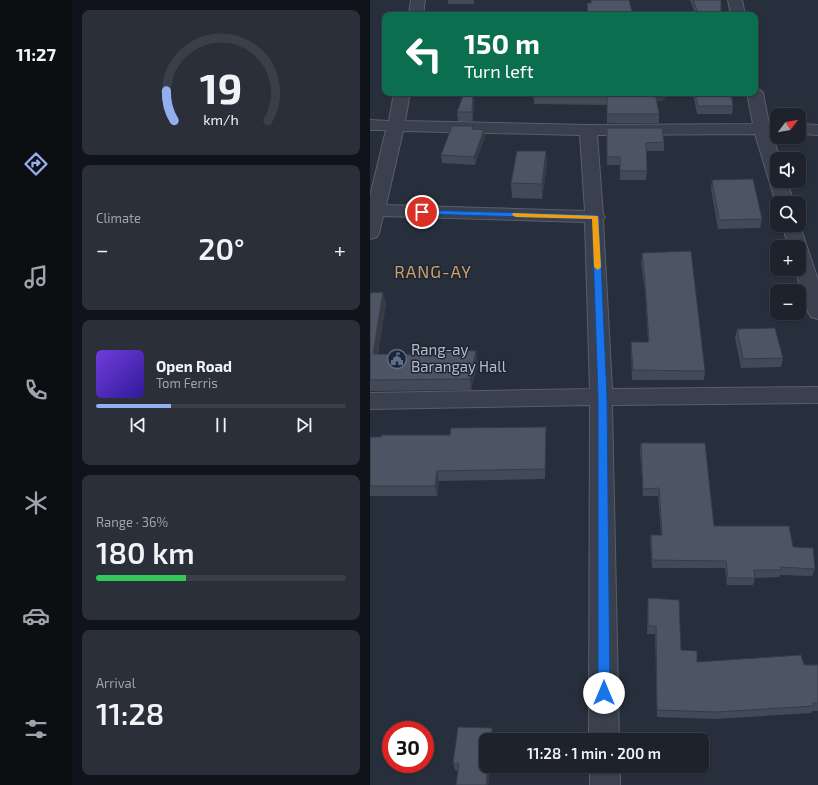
<!DOCTYPE html>
<meta charset="utf-8">
<style>
body{margin:0;font-family:"Exo 2",sans-serif;background:#2a2f39;color:#f1f3f6;height:100vh;display:flex;flex-direction:column;font-size:15px;white-space:nowrap}
*{box-sizing:border-box;margin:0}
p{font-size:13px;color:#a0a4aa}
.icon{flex:none;width:22px;height:22px;fill:none;stroke:currentColor;stroke-width:2;stroke-linecap:round;stroke-linejoin:round}
.map{position:relative;flex:1;overflow:hidden}
.sheet{display:flex;flex-direction:column;gap:10px;padding:10px;background:#101319;width:298px}
.sheet>*{flex:none}
.hud{position:absolute;left:12px;top:12px;width:376px;height:84px;border-radius:8px;box-shadow:0 1px 3px #0004,0 0 0 1px #3b3f49;background:#0b6e4f;color:#fff;overflow:hidden}
.needle{width:26px;rotate:59deg}
.tools{position:absolute;left:400px;top:108px;display:grid;gap:8px}
.tools a{display:grid;place-items:center;width:36px;height:36px;border-radius:8px;background:#1d222d;box-shadow:0 1px 3px #0004,0 0 0 1px #3b3f49;font-size:20px}
.speed{position:absolute;left:12px;top:721px;display:flex;gap:8px;font-size:20px;font-weight:700;text-align:center}
.speed>*{display:grid;place-content:center;width:52px;height:52px;border-radius:50%;background:#1d222d;box-shadow:0 1px 3px #0004,0 0 0 1px #3b3f49;line-height:1}
.speed .limit{border:6px solid #d22;background:#fff;color:#111}
.pin{position:absolute;display:grid;place-items:center;width:34px;height:34px;color:#fff;margin:-17px;border:2px solid #fff;border-radius:50%;box-shadow:0 1px 4px #0007}
.me{position:absolute;width:44px;margin:-22px;rotate:0deg;stroke-linejoin:round;filter:drop-shadow(0 0 3px #0008)}
.turn{display:flex;align-items:center;gap:14px;height:84px;padding:0 16px;font-size:18px}
.turn .icon{width:52px;height:52px;stroke-width:2.5}
.turn b{display:block;font-size:28px;line-height:34px}
.big{font-size:30px;font-weight:600;line-height:1.1}
.sheet .widget{flex:1;display:flex;flex-direction:column;justify-content:center;gap:6px;min-width:0;padding:0 14px;border-radius:8px;background:#2a2f39}
.sheet .dial{align-items:center;gap:0}
.dial svg{height:104px;overflow:visible;fill:none;stroke:#3b3f49;stroke-width:7;stroke-linecap:round;text-anchor:middle}
.dial text{fill:#f1f3f6;stroke:none}
.song{display:flex;align-items:center;gap:12px}
.cover{width:48px;height:48px;border-radius:6px;background:linear-gradient(135deg,hsl(260 70% 55%),hsl(250 70% 35%))}
.played{height:4px;border-radius:2px;background:linear-gradient(90deg,#94afef 30%,#3b3f49 30%)}
.keys{display:flex;justify-content:space-around;direction:ltr}
.heat{display:flex;justify-content:space-between;align-items:center;font-size:22px;direction:ltr}
.charge{height:6px;border-radius:3px;background:linear-gradient(90deg,#34c759 36%,#3b3f49 0)}
.trip{position:absolute;left:109px;top:733px;width:230px;height:40px;border-radius:8px;background:#1d222d;box-shadow:0 1px 3px #0004,0 0 0 1px #3b3f49;font-weight:600;line-height:40px;text-align:center}
main{display:flex;flex:1;min-height:0}
.menu{display:flex;flex-direction:column;width:72px;justify-content:space-around;align-items:center;background:#0c0e12;color:#a0a4aa}
.menu .icon{width:28px;height:28px}
.menu .selected{color:#94afef}
.menu b{font-size:18px;color:#f1f3f6}
.map>svg:first-child{display:block}
.lines{fill:none;stroke-linecap:round;stroke-linejoin:round}
.minor-casing{stroke:#585e6b;stroke-width:2}
.minor{fill:#3a404d;fill-rule:evenodd}
.wall{fill:#424957}
.shaded-wall{fill:#363c47}
.building{fill:#4d5565;stroke:#363c47}
.route{fill:#1a73e8;stroke:#114b97}
.slow{fill:#f59e0b}
.labels{text-anchor:middle;stroke-width:3;stroke-linejoin:round;paint-order:stroke}
.poi-label{font-size:15px;fill:#b6bbc8;stroke:#1f2532;text-anchor:start}
.quarter-label{font-size:17px;letter-spacing:1px;fill:#cc9f6d;stroke:#1f2532}
</style>
<main>
<nav class="menu">
<b>11:27</b>
<svg class="icon selected" aria-label="directions" viewBox="0 0 24 24"><path d="M12 3l9 9-9 9-9-9zM9 14v-3h6M13 9l2 2-2 2"/></svg>
<svg class="icon" aria-label="music" viewBox="0 0 24 24"><path d="M9 18V5l10-2v13"/><circle cx="6" cy="18" r="3"/><circle cx="16" cy="16" r="3"/></svg>
<svg class="icon" aria-label="phone" viewBox="0 0 24 24"><path d="M5 4h4l2 5-3 2q2 4 5 5l2-3 5 2v4C11 20 4 13 5 4z"/></svg>
<svg class="icon" aria-label="climate" viewBox="0 0 24 24"><path d="M12 3v18M4 7l16 10M4 17L20 7"/></svg>
<svg class="icon" aria-label="car" viewBox="0 0 24 24"><path d="M5 17H2v-5l4-1 3-4h7l3 4 3 1v5h-3M9 17h6M6 11h13"/><circle cx="7" cy="17" r="2"/><circle cx="17" cy="17" r="2"/></svg>
<svg class="icon" aria-label="filters" viewBox="0 0 24 24"><path d="M4 7h16M4 17h16"/><circle cx="9" cy="7" r="2"/><circle cx="15" cy="17" r="2"/></svg>
</nav>
<section class="sheet">
<div class="widget dial"><svg viewBox="0 0 100 80">
<path d="M14 69A42 42 0 1 1 86 69"/>
<path d="M14 69A42 42 0 0 1 8 46" stroke="#94afef"/>
<text x="50" y="56" font-size="32" font-weight="700">19</text>
<text x="50" y="72" font-size="11">km/h</text>
</svg></div>
<div class="widget"><p>Climate</p>
<div class="heat"><a>−</a><b class="big">20°</b><a>+</a></div>
</div>
<div class="widget">
<div class="song"><i class="cover"></i><div><b>Open Road</b><p>Tom Ferris</p></div></div>
<div class="played"></div>
<div class="keys"><svg class="icon" aria-label="previous" viewBox="0 0 24 24"><path d="M18 5L8 12l10 7zM5 5v14"/></svg><svg class="icon" aria-label="pause" viewBox="0 0 24 24"><path d="M8 5v14M16 5v14"/></svg><svg class="icon" aria-label="next" viewBox="0 0 24 24"><path d="M6 5l10 7-10 7zM19 5v14"/></svg></div>
</div>
<div class="widget"><p>Range · 36%</p><b class="big">180 km</b><div class="charge"></div></div>
<div class="widget"><p>Arrival</p><b class="big">11:28</b></div>
</section>
<div class="map">
<svg width="448" height="785" viewBox="0 0 448 785">
<rect width="100%" height="100%" fill="#272e3c"/>
<g class="lines">
<g class="minor-casing">
<g id="minor">
<polygon points="41,0 55,0 53,15 39,15"/>
<polygon points="358,0 372,0 375,15 361,15"/>
<path d="M385,88L390,90L393,93L399,124H407V134H402L410,159H407V181H417L424,203H407V204L406,203L385,134L227,135L233,214L235,217L233,220L242,389L448,387V403L242,405L249,740H219L220,405L0,409V393L220,389L215,222L13,216L9,233L7,237L0,239V196L16,130H0V120L19,121L24,93H40L35,121L218,125L383,124L377,93H385ZM33,131L210,135L215,211L16,205Z"/>
<polygon points="429,124 448,125 448,135 429,134"/>
<polygon points="429,223 448,280 448,319 441,317 438,312 425,269 429,269 429,247 419,247 412,225 429,225"/>
<rect x="220" y="766" width="30" height="19"/>
</g>
</g>
<use href="#minor" class="minor"/>
</g>
<g class="wall">
<rect x="78" y="0" width="26" height="4"/>
<polygon points="320,0 351,0 351,15 326,15"/>
<polygon points="94,93 104,93 103,121 88,121 87,112"/>
<polygon points="163,93 295,93 295,100 287,101 289,114 289,123 237,123 237,105 164,104"/>
<polygon points="323,93 361,93 363,106 362,114 327,114"/>
<polygon points="102,126 102,129 114,130 115,137 105,165 72,163 71,155"/>
<polygon points="237,128 294,142 294,151 276,151 277,171 276,180 250,180 250,165 237,165"/>
<polygon points="176,151 177,166 172,199 142,198 141,183"/>
<polygon points="342,180 392,219 390,228 348,229 341,189"/>
<polygon points="272,253 335,371 334,380 262,380 261,352 261,342 278,342 275,291 271,263"/>
<polygon points="0,293 16,303 8,354 108,362 101,390 0,391"/>
<polygon points="367,329 413,358 411,367 371,368 365,338"/>
<polygon points="0,437 176,437 175,479 69,481 67,496 0,496"/>
<polygon points="271,443 344,526 423,547 445,569 442,576 410,575 409,577 385,578 383,585 357,585 355,568 282,568 280,542 281,535 291,535 288,496 273,496 270,451"/>
<polygon points="278,598 311,650 327,662 448,665 448,711 442,711 441,713 344,719 287,717 285,634 277,634"/>
<polygon points="122,728 123,736 123,740 116,740 116,766 120,766 118,785 88,771 85,770 83,763"/>
</g>
<g class="shaded-wall">
<polygon points="103,93 104,93 103,121 102,112"/>
<polygon points="285,93 295,93 295,100 285,101"/>
<polygon points="114,130 115,137 105,165 104,157"/>
<polygon points="176,151 177,166 172,199 172,184"/>
<polygon points="13,292 16,303 6,365 3,354"/>
<polygon points="106,351 108,362 101,390 100,379"/>
<polygon points="176,427 176,437 175,479 175,469"/>
<polygon points="67,471 69,481 67,496 65,486"/>
<polygon points="122,728 123,736 123,740 121,740"/>
<polygon points="118,766 120,766 118,785 116,785"/>
</g>
<g class="building">
<polygon points="221,0 259,0 263,15 218,15 217,3 221,3"/>
<polygon points="323,0 351,0 351,15 329,15"/>
<polygon points="94,93 103,93 102,112 87,112"/>
<polygon points="163,93 285,93 289,114 237,114 237,96 163,95"/>
<polygon points="325,93 361,93 363,106 328,106"/>
<polygon points="82,126 102,126 102,129 114,130 104,157 71,155"/>
<polygon points="237,128 292,128 294,142 276,143 277,171 250,171 250,157 237,157"/>
<polygon points="147,151 176,151 172,184 141,183"/>
<polygon points="383,179 392,219 349,220 342,180"/>
<polygon points="321,251 335,371 263,370 261,342 279,342 275,282 272,253"/>
<polygon points="13,292 3,354 64,355 66,348 106,351 100,379 0,380 0,293"/>
<polygon points="405,328 413,358 373,359 367,329"/>
<polygon points="176,427 175,469 67,471 65,486 0,486 0,437 11,437 12,435 80,435 81,428"/>
<polygon points="271,443 335,443 344,526 419,526 423,547 443,548 445,569 410,567 411,570 384,570 385,578 358,578 356,561 282,560 281,535 292,535 289,488 273,489"/>
<polygon points="278,598 309,600 311,650 327,651 327,662 431,655 434,665 448,665 448,703 443,703 444,706 346,712 287,710 286,626 278,626"/>
<polygon points="88,727 122,728 121,740 116,740 116,766 118,766 116,785 86,785 89,763 83,763"/>
</g>
<polygon class="route" points="50,210 226,215 229,217 237,396 240,693 238,697 234,699 230,697 228,693 228,396 222,219 52,214 50,214"/>
<polygon class="slow" points="143,213 228,216 231,267 228,270 224,267 222,219 146,217 142,215"/>
<defs>
<g id="civic-ring" transform="scale(1)"><circle r="9.5" fill="#1f2532" stroke="#5c6f8a" stroke-width="1.5"/><path d="M-.6-6.5H3V-4.5H.6V-3L4-1V1h2V6H-6V1h2V-1L-.6-3ZM-1.2 2.5V6h2.4V2.5Z" fill="#5c6f8a"/></g>
</defs>
<g fill-rule="evenodd">
<use href="#civic-ring" x="27" y="359"/>
</g>
<g class="labels">
<g class="poi-label">
<text x="41" y="355">Rang-ay<tspan x="41" dy="17">Barangay Hall</tspan></text>
</g>
<g class="quarter-label">
<text x="63" y="278">RANG-AY</text>
</g>
</g>
</svg>
<div class="tools">
<a><svg class="needle" viewBox="-14 -14 28 28"><path d="M0-13l5 13h-10z" fill="#e53935"/><path d="M0 13l5-13h-10z" fill="#a0a4aa"/></svg></a>
<a><svg class="icon" aria-label="sound" viewBox="0 0 24 24"><path d="M4 9h4l5-4v14l-5-4H4zM17 9q2 3 0 6"/></svg></a>
<a><svg class="icon" aria-label="search" viewBox="0 0 24 24"><circle cx="10" cy="10" r="6"/><path d="M15 15l6 6"/></svg></a>
<a>+</a>
<a>−</a>
</div>
<div class="speed"><div class="limit">30</div></div>
<div class="pin" style="left:52px;top:212px;background:#d93025"><svg class="icon" aria-label="arrive" viewBox="0 0 24 24"><path d="M6 21V4h12l-3 4 3 4H6"/></svg></div>
<svg class="me" style="left:234px;top:693px" viewBox="-20 -20 40 40"><circle r="19" fill="#fff"/><path d="M0-13L10 11 0 6-10 11z" fill="#1a73e8"/></svg>
<div class="trip">11:28 · 1 min · 200 m</div>
<div class="hud">
<div class="turn"><svg class="icon" aria-label="left" viewBox="0 0 24 24"><path d="M17 20v-9H6M10 6l-5 5 5 5"/></svg><div><b>150 m</b>Turn left</div></div>
</div>
</div>
</main>
